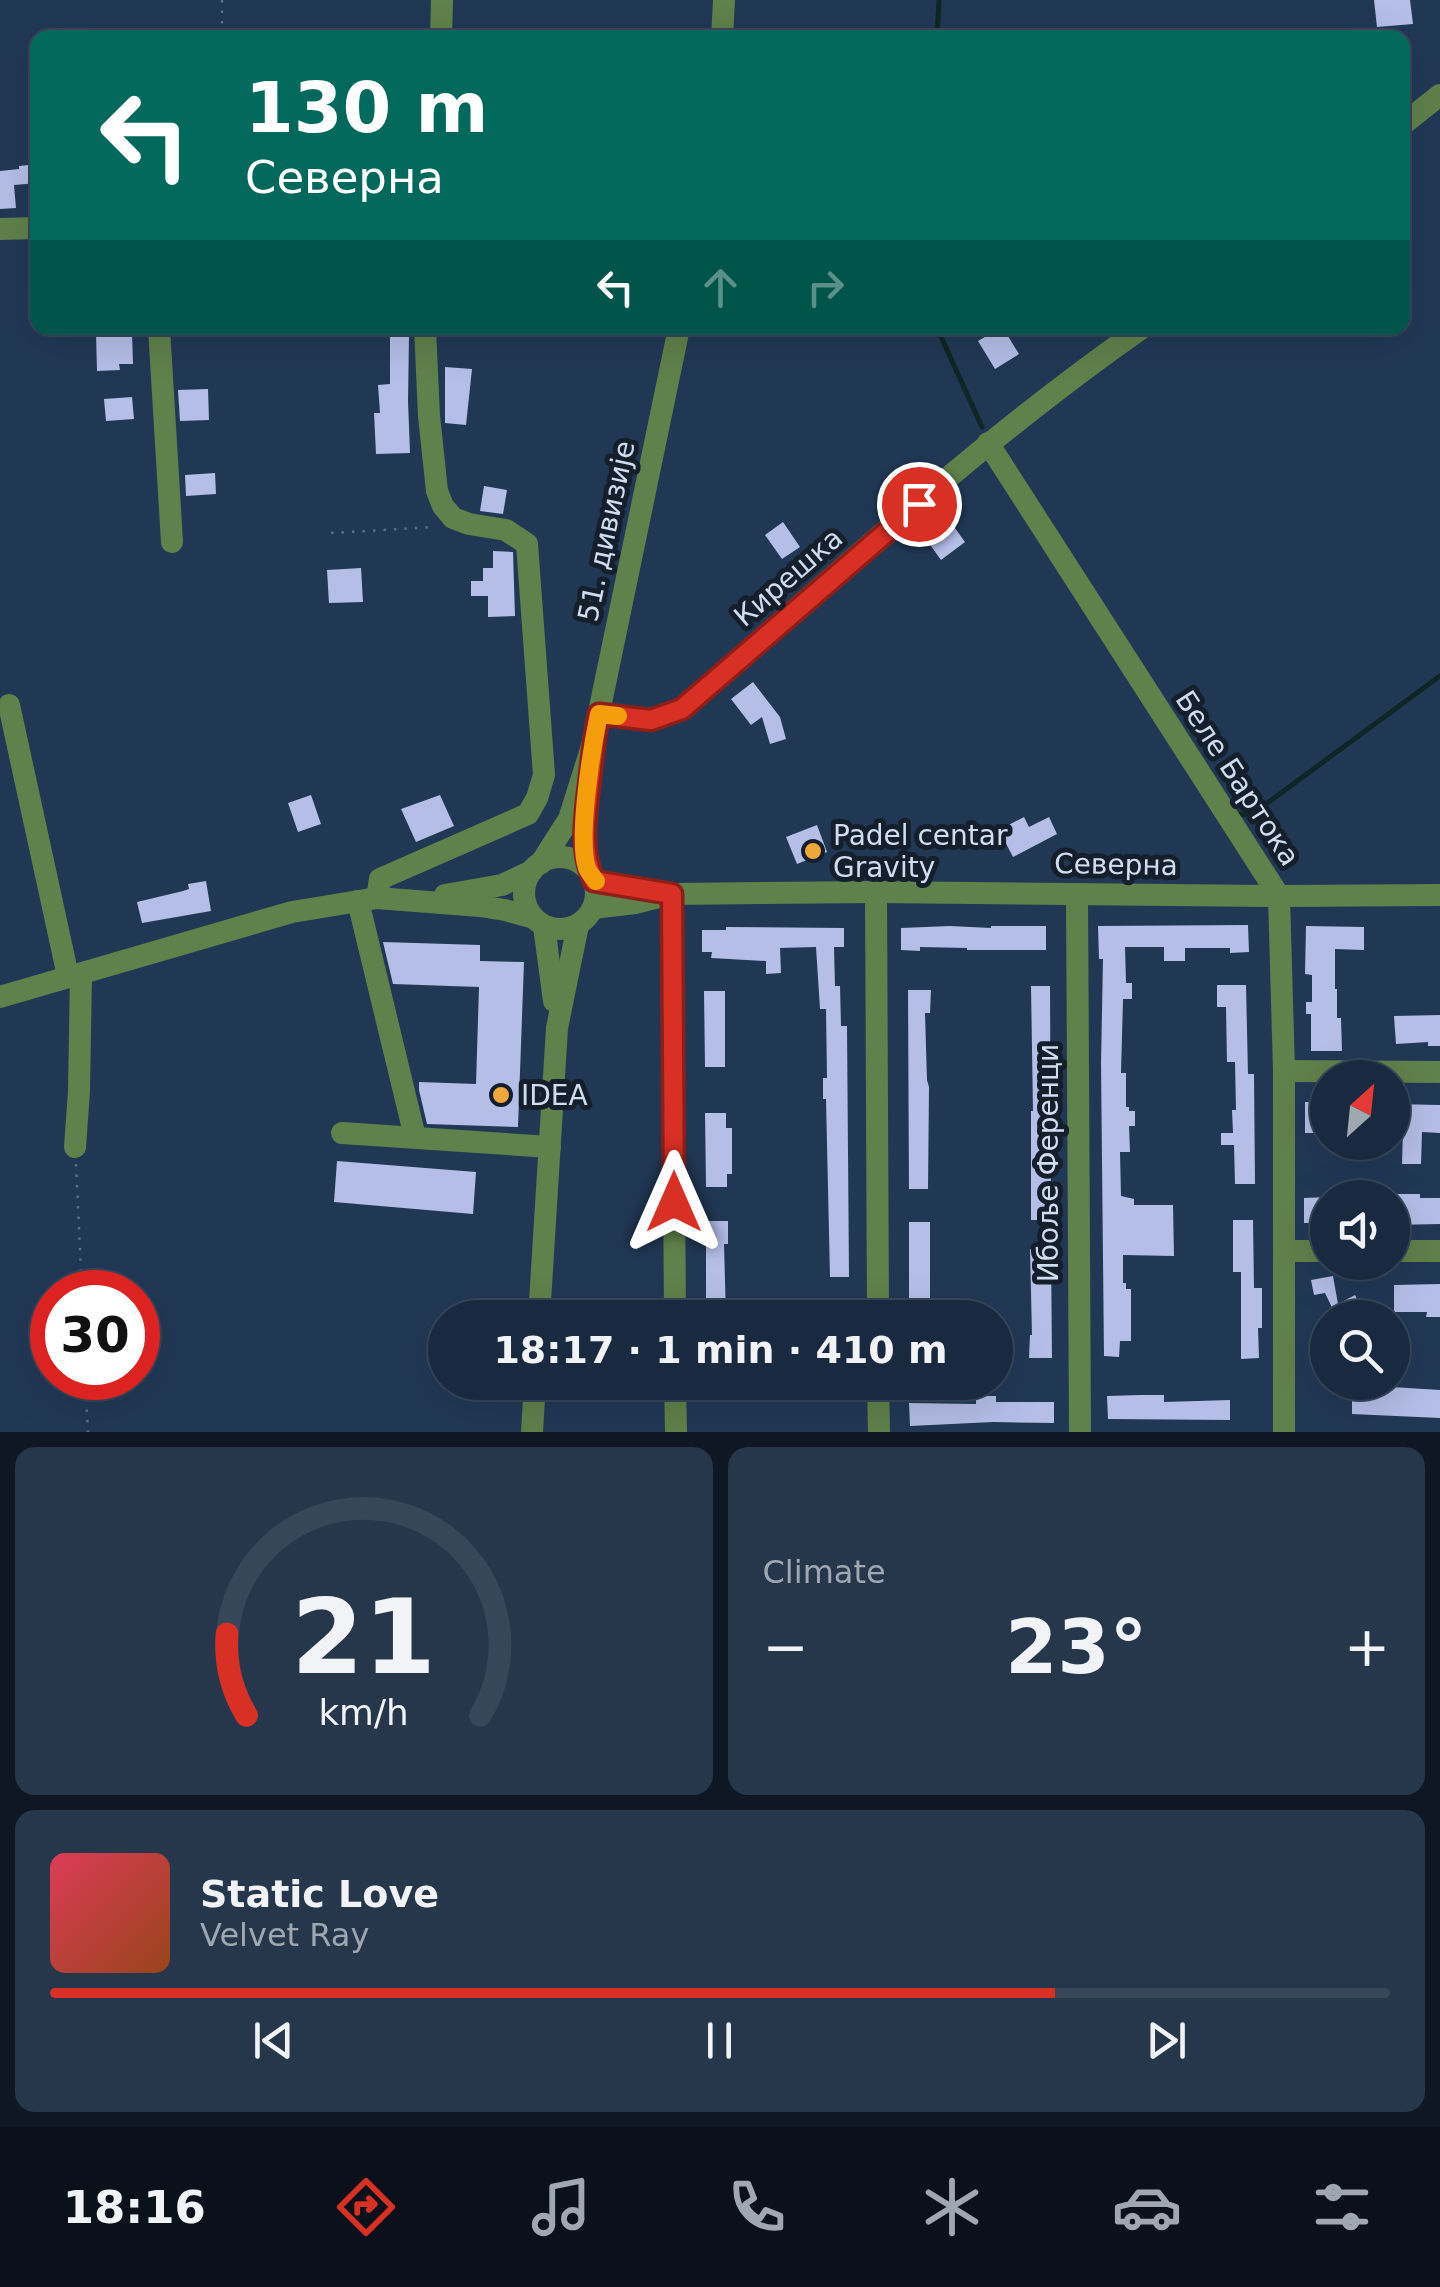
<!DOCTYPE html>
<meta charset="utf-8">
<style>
body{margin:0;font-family:"DejaVu Sans",sans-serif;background:#26364b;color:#f1f3f6;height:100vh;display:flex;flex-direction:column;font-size:38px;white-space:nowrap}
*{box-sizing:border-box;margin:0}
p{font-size:32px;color:#9fa7b1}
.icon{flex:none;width:55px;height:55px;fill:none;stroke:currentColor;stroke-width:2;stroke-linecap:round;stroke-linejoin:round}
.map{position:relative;height:1432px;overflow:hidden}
.details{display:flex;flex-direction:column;gap:15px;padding:15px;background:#0e1723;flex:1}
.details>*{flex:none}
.guide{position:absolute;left:30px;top:30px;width:1380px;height:305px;border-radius:20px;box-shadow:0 10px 40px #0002,0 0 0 2px #374659;background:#00695c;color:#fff;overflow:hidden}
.needle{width:65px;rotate:27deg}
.buttons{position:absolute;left:1310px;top:1060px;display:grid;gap:20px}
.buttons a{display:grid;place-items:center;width:100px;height:100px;border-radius:50%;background:#192a40;box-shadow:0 10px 40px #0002,0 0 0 2px #374659;font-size:50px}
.speed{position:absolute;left:30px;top:1270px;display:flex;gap:20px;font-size:50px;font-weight:700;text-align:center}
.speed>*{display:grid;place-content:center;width:130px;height:130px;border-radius:50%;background:#192a40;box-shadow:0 10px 40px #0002,0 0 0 2px #374659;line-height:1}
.speed .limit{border:15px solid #d22;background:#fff;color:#111}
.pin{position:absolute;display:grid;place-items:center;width:85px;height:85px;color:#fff;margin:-42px;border:5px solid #fff;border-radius:50%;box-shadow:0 2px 10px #0007}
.me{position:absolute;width:110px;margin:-55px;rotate:0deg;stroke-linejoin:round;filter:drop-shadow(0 0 8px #0008)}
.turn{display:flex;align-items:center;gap:35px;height:210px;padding:0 50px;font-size:45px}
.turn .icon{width:130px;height:130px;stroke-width:2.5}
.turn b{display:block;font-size:70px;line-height:85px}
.lanes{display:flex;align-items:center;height:95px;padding:0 50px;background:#0003;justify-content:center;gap:50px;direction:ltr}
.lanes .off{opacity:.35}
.big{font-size:75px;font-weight:800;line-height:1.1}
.details .tile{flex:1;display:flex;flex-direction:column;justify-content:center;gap:15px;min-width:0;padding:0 35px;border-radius:20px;background:#26364b}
.details .dial{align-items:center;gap:0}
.dial svg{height:260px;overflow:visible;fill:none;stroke:#374659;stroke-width:7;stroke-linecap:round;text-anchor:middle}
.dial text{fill:#f1f3f6;stroke:none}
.song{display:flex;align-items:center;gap:30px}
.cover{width:120px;height:120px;border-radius:15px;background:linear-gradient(135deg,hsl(350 70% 55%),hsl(20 70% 35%))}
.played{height:10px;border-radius:5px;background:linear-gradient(90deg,#d93025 75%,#374659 75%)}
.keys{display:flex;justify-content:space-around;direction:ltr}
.heat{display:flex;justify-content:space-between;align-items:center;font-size:55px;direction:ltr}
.details .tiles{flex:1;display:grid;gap:15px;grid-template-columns:1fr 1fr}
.tile:last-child{grid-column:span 2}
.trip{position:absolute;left:428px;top:1300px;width:585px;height:100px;border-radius:50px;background:#192a40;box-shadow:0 10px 40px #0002,0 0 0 2px #374659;font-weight:800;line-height:100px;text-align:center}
.menu{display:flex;height:160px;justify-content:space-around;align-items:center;background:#0a111a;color:#9fa7b1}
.menu .icon{width:70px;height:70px}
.menu .current{color:#d93025}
.menu b{font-size:45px;color:#f1f3f6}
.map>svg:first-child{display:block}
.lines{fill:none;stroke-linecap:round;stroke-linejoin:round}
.stream{stroke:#102525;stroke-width:5}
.building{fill:#b4bee7}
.path{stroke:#5a6e88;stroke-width:2.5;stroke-dasharray:2.5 8;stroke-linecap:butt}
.minor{stroke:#5f814b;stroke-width:22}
.route-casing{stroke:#8d1f18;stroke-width:25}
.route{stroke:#d93025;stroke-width:18}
.slow{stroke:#f59e0b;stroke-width:18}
.poi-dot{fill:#eda83b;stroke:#151f2c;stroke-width:4}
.labels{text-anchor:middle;stroke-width:10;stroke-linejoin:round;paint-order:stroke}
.street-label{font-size:28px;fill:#cfddf0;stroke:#151f2c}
.poi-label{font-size:28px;fill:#cfddf0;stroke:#151f2c;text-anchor:start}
</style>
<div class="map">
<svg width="1440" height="1432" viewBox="0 0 1440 1432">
<rect width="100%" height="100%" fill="#213855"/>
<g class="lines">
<g class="stream">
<polyline points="937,38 939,0"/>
<polyline points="937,328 982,427"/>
<polyline points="1238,814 1251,815 1440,676"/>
</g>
</g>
<g class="building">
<polygon points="1374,0 1410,0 1413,24 1377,27"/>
<polygon points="38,164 38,183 14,185 16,208 0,209 0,171 19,169 19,166"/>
<polygon points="1000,328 1003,328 1019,354 995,369 978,341"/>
<polygon points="132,333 133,364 119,364 120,370 97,371 96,334"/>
<polygon points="390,335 409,335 408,401 410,453 376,454 374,413 380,413 378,385 390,384"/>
<polygon points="445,367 472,369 466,425 445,423"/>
<polygon points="208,389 209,420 180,421 178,390"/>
<polygon points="132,397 134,419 106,421 104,399"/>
<polygon points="215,473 216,494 186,496 185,475"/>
<polygon points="484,486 507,490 503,514 480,511"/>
<polygon points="947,517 965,542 941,560 923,535"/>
<polygon points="783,522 800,547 782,559 765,535"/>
<polygon points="493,551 513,552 515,616 488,617 488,596 471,596 471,581 483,581 483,568 493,568"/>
<polygon points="361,568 363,602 329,603 327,570"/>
<polygon points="753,682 780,717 786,739 770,744 762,717 751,725 731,699"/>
<polygon points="311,795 321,824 298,832 288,803"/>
<polygon points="440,795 454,826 416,842 401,809"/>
<polygon points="1024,817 1029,827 1049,817 1057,834 1013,857 999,830"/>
<polygon points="817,825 827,852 797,864 786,837"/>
<polygon points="206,881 211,911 142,923 137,902 183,891 189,889 188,884"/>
<polygon points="1248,925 1249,952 1230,953 1230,948 1185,948 1185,961 1164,961 1164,947 1125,947 1126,983 1132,983 1132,999 1123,999 1121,1073 1126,1073 1126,1107 1129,1107 1129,1111 1135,1111 1135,1126 1129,1126 1130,1152 1120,1152 1121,1196 1134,1199 1134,1205 1173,1205 1174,1256 1123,1255 1123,1283 1126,1283 1126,1289 1131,1289 1131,1341 1120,1341 1119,1357 1104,1356 1101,1063 1103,959 1099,959 1098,926"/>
<polygon points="950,926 991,928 991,926 1046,926 1046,950 967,950 967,948 920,947 920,951 901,950 901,928"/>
<polygon points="1306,926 1364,927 1364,950 1335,949 1335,989 1337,989 1337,1018 1341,1018 1342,1051 1311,1051 1311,1014 1306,1014 1306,1002 1312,1002 1312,975 1305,974"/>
<polygon points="726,927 844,928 844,947 834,947 835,986 840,986 841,1026 847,1026 849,1277 830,1277 826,1099 823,1099 823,1078 827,1078 826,1009 820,1009 816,947 780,948 781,973 766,974 766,961 711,958 712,952 702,952 702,930 726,930"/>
<polygon points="383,942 480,945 480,961 524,962 518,1127 427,1124 419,1090 419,1082 476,1084 479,987 393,984"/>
<polygon points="1217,985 1246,985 1248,1074 1254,1074 1255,1184 1235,1184 1234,1145 1221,1145 1221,1133 1233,1133 1232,1110 1236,1110 1235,1062 1227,1062 1226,1007 1217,1007"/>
<polygon points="1031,986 1050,986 1051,1220 1031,1220 1031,1111 1033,1111"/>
<polygon points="908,990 931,990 930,1013 925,1013 927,1080 929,1087 928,1189 909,1189"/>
<polygon points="704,991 725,991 725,1067 705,1067"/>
<polygon points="1440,1015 1440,1046 1428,1046 1428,1042 1396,1044 1394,1016"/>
<polygon points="1305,1102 1328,1103 1328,1133 1305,1133"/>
<polygon points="1392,1104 1440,1105 1440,1133 1422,1132 1421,1164 1402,1164 1403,1129 1392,1129"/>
<polygon points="705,1113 726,1113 726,1128 732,1128 732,1174 727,1174 727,1187 706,1187"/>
<polygon points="337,1161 476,1172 473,1214 334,1202"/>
<polygon points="1392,1194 1420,1194 1420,1198 1440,1198 1440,1224 1392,1225"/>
<polygon points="1328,1197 1328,1223 1304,1223 1304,1198"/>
<polygon points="1233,1220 1253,1220 1254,1288 1262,1288 1262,1328 1258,1328 1259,1358 1241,1359 1241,1272 1233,1272"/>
<polygon points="706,1221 728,1221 728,1244 724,1244 726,1318 706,1318"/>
<rect x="909" y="1222" width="21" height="96"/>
<polygon points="1030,1249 1051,1249 1052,1358 1029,1358 1030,1335 1032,1335"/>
<polygon points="1333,1276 1338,1304 1355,1295 1367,1318 1337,1318 1325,1293 1314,1295 1311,1280"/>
<polygon points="1440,1284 1440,1317 1426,1317 1427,1312 1394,1312 1394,1285"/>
<polygon points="1392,1387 1440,1390 1440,1418 1352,1414 1352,1388 1392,1389"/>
<polygon points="1141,1395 1164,1395 1164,1402 1230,1400 1230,1420 1108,1419 1107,1396"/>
<polygon points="976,1396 996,1396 996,1402 1054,1402 1054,1423 993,1422 910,1426 909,1403 976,1404"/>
</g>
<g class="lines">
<g class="path">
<polyline points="222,0 222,38"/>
<polyline points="331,533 434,527"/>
<polyline points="76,1164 82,1292"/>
<polyline points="85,1378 88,1432"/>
</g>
<g class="minor">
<polyline points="441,38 442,0"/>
<polyline points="722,38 724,0"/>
<polyline points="1402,125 1440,95"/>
<polyline points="0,229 38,228"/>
<polyline points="159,328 172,542"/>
<polyline points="988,443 1279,896 1284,1071 1284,1432"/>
<polyline points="9,705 68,976"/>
<path d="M599,714L651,720L682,709C832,578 979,442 1142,328"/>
<circle cx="560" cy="893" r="36"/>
<polyline points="541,863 569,819 592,746 679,328"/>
<polyline points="588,870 584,824 588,794"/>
<polyline points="594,881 672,894 876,892 1279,896 1440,895"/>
<polyline points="876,892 878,1318"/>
<polyline points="672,894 675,1318"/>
<polyline points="1077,894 1080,1432"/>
<polyline points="445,895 502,885 532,871"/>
<polyline points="377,898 380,879 528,814 537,798 544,775 527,544 506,530 469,524 453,518 443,506 437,491 429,416 425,328"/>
<polyline points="358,901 415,1137"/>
<polyline points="593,908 635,903 659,897"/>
<polyline points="544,926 554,1001"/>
<polyline points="0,997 292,912 377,898 480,906 505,910 534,918"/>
<polyline points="1284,1071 1440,1072"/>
<polyline points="342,1133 550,1147"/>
<polyline points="75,1147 79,1091 81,974"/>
<polyline points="1284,1251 1328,1251"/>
<polyline points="1392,1251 1440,1251"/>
<polyline points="539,1318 557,1028 578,925"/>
<polyline points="675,1382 676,1432"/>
<polyline points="878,1382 879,1432"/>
<polyline points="532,1432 535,1382"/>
</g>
</g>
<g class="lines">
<g class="route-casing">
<path id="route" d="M674,1202L672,894L594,881C580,851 585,819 589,786C592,761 594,738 599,714L651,720L682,709L919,504"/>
</g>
<use href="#route" class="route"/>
<path class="slow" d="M596,881C593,877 589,873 587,868C577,838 592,747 599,714L618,716"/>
</g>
<g class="poi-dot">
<circle cx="813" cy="851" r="10"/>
<circle cx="501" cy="1095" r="10"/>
</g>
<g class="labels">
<g class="street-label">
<text transform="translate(606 531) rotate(-78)" y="10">51. дивизије</text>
<text transform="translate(788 577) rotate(-41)" y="10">Кирешка</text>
<text transform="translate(1238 778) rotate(57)" y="10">Беле Бартока</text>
<text transform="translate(1116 864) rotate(1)" y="10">Северна</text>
<text transform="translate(1048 1163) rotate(-90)" y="10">Ибоље Ференци</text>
</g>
<g class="poi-label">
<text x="833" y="845">Padel centar<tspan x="833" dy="32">Gravity</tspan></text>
<text x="521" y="1105">IDEA</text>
</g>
</g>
</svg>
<div class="buttons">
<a><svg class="needle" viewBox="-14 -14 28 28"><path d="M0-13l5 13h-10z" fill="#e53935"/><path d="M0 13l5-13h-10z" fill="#9fa7b1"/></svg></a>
<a><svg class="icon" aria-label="sound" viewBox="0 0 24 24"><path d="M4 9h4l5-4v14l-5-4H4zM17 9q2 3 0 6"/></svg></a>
<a><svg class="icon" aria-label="search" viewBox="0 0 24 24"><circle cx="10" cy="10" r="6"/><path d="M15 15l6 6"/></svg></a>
</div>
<div class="speed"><div class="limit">30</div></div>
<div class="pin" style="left:919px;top:504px;background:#d93025"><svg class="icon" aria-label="arrive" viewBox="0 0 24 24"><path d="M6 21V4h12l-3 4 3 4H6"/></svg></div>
<svg class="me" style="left:674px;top:1202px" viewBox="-20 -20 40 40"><path d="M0-17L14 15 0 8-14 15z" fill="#d93025" stroke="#fff" stroke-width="4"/></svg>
<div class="trip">18:17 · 1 min · 410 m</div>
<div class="guide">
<div class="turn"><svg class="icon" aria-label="left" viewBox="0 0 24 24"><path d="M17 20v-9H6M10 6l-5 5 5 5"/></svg><div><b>130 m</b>Северна</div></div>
<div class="lanes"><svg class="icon" aria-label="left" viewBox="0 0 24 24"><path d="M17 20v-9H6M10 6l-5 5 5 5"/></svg><svg class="icon off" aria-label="ahead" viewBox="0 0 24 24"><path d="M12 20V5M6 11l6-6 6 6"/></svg><svg class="icon off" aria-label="right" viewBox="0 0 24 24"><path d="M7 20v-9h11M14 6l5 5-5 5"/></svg></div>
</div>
</div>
<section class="details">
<div class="tiles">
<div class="tile dial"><svg viewBox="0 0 100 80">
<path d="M14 69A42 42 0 1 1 86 69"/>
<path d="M14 69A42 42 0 0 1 8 44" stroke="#d93025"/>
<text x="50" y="56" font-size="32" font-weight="700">21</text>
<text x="50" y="72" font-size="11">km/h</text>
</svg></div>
<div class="tile"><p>Climate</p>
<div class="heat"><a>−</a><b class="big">23°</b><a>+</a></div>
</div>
<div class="tile">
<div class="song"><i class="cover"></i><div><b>Static Love</b><p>Velvet Ray</p></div></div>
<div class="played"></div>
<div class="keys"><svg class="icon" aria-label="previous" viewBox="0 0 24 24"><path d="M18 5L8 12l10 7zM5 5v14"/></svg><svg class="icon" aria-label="pause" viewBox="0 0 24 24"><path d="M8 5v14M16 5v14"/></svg><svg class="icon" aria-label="next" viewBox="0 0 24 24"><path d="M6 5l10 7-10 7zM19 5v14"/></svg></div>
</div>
</div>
</section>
<nav class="menu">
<b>18:16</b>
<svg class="icon current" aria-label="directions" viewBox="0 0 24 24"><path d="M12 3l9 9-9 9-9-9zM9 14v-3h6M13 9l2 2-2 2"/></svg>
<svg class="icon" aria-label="music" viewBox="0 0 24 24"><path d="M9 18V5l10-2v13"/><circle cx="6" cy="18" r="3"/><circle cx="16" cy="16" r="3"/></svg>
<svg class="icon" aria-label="phone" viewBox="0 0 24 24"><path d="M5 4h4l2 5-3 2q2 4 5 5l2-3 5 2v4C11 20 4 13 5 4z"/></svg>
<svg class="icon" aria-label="climate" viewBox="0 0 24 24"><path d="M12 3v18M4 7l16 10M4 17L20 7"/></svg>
<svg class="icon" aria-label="car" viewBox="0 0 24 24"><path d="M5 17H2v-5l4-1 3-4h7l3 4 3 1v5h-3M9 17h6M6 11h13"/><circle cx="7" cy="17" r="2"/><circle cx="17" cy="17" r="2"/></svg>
<svg class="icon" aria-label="filters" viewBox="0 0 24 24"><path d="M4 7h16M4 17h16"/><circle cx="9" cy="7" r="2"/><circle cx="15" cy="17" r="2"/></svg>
</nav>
